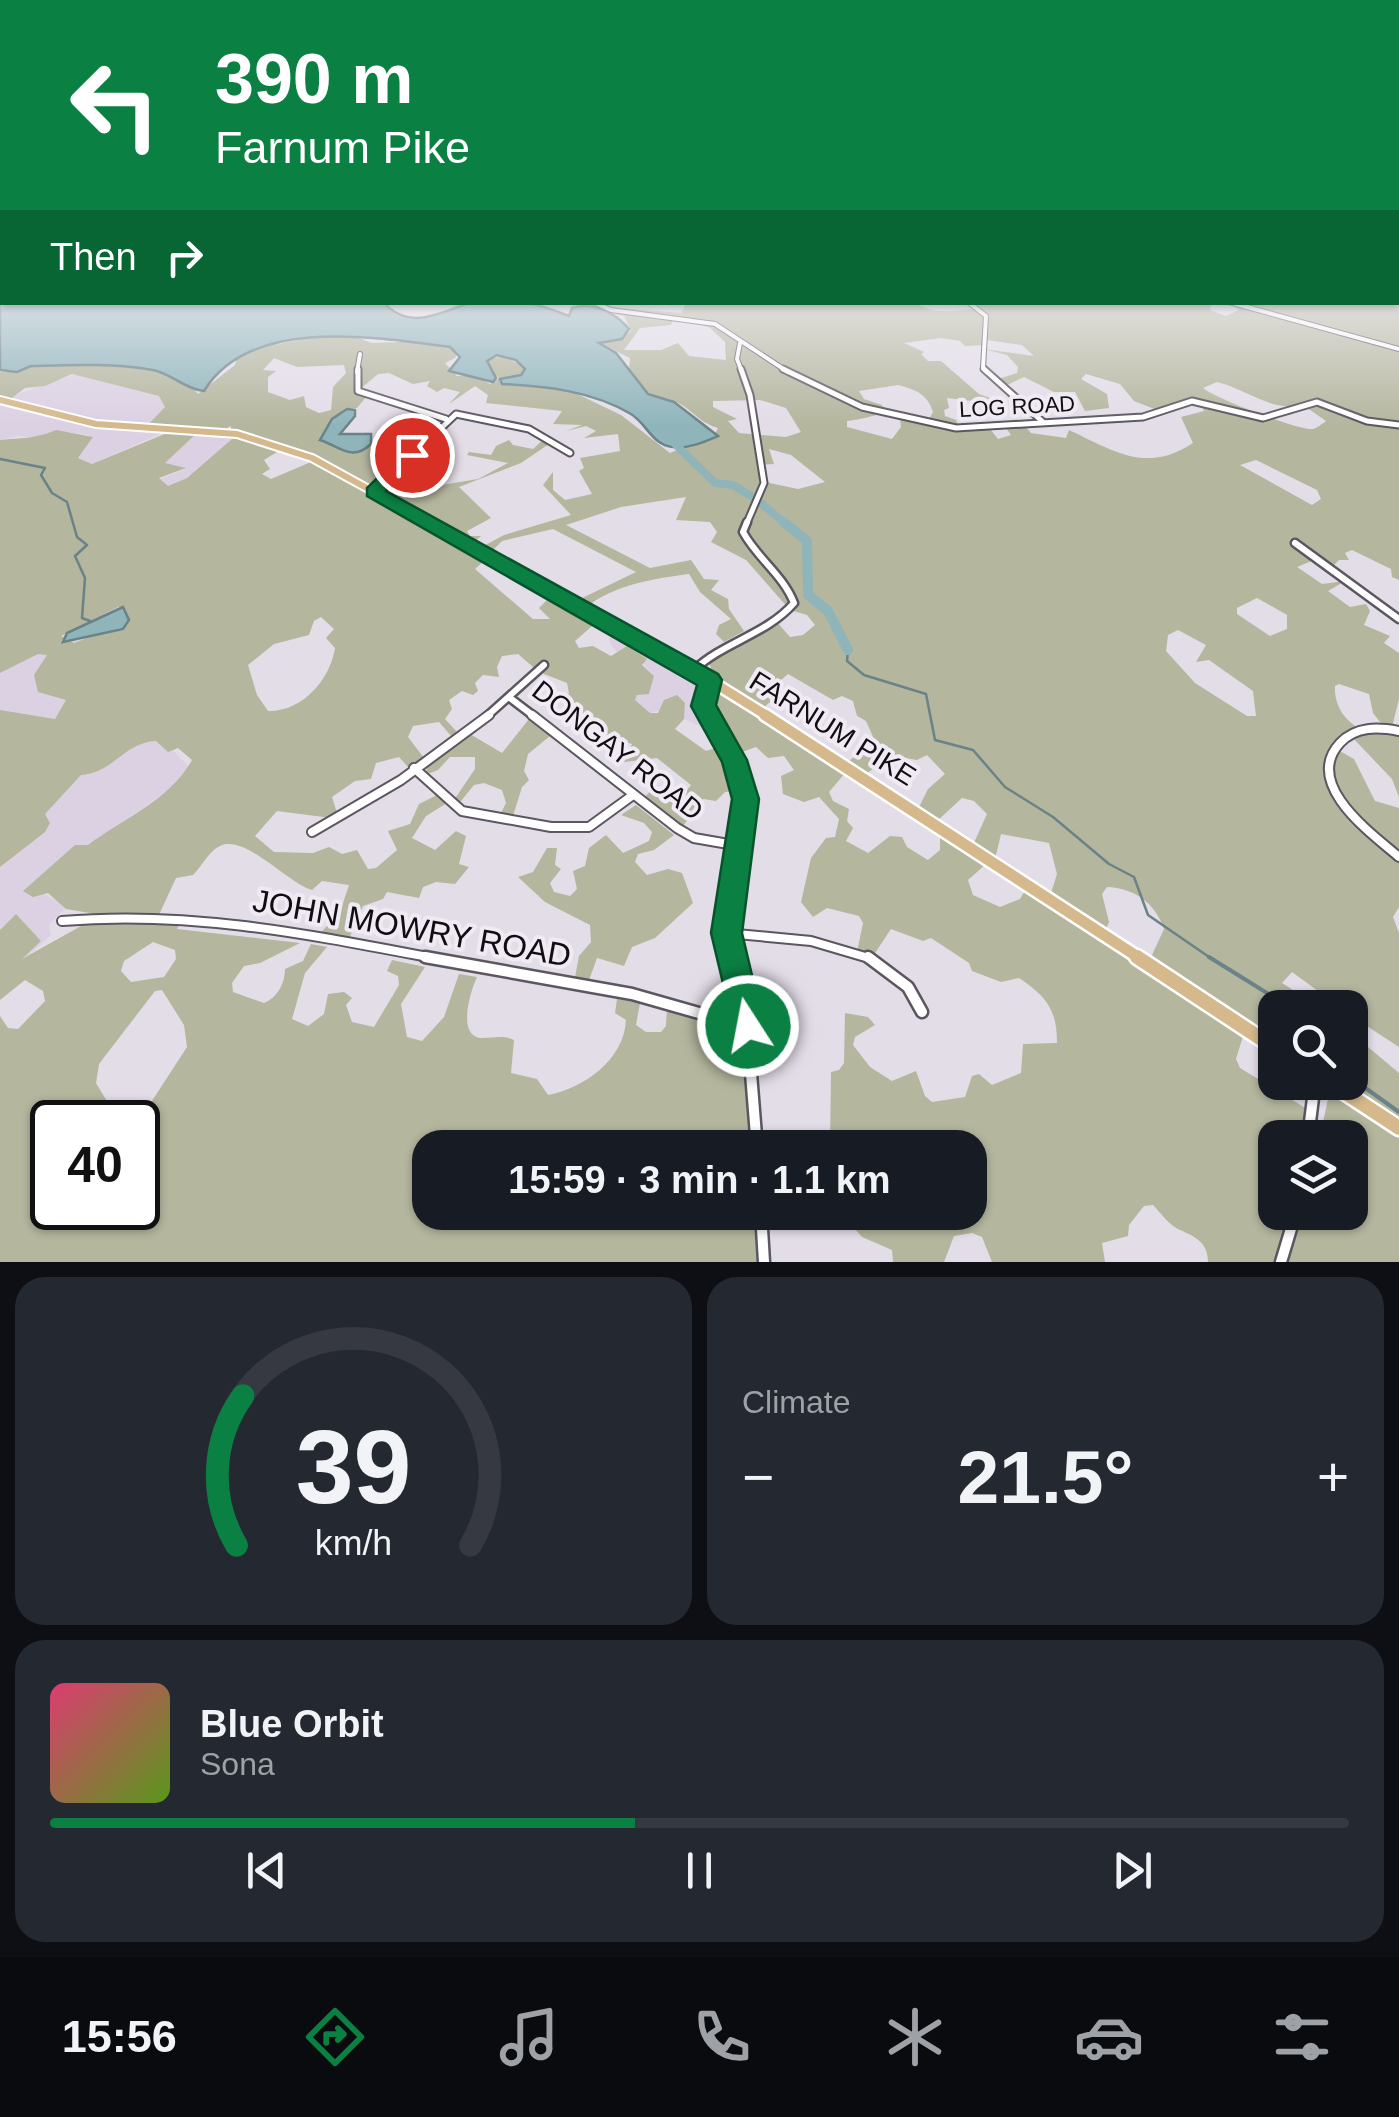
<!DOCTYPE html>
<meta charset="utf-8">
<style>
body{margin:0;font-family:Helvetica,sans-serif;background:#242831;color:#f1f3f6;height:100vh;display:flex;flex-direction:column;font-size:38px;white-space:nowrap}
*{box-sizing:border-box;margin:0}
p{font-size:32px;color:#9ea1a6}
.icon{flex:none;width:55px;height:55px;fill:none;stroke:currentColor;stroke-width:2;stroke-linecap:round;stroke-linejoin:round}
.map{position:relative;height:1262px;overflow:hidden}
.sheet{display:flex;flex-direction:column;gap:15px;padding:15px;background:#0d0f14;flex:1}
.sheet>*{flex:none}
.hud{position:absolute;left:0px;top:0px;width:1400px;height:305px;box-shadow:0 2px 8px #0004;background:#0b8043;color:#fff;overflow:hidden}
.tools{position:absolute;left:1258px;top:990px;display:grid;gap:20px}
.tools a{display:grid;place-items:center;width:110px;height:110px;border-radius:20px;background:#171b24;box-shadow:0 2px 8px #0004;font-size:50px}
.speed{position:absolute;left:30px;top:1100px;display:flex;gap:20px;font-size:50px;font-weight:700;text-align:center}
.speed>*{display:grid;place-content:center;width:130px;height:130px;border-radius:50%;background:#171b24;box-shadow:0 2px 8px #0004;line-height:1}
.speed .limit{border:5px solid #111;border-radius:15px;background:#fff;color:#111}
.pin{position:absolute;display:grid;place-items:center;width:85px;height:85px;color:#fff;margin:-42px;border:5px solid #fff;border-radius:50%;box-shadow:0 2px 10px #0007}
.me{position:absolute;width:110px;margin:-55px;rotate:349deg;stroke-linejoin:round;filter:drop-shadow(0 0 8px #0008)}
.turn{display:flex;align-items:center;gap:35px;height:210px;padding:0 50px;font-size:45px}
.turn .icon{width:130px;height:130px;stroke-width:2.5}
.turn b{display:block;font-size:70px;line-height:85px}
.then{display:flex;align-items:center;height:95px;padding:0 50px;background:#0003;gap:20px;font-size:38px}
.big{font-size:75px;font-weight:600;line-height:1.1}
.sheet .card{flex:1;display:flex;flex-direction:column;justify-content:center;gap:15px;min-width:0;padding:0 35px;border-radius:30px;background:#242831}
.sheet .dial{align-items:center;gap:0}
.dial svg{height:260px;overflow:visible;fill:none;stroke:#363941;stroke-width:7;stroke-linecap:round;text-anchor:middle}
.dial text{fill:#f1f3f6;stroke:none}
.song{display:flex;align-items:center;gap:30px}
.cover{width:120px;height:120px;border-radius:15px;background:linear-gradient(135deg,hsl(340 70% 55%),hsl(90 70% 35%))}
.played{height:10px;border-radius:5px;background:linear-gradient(90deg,#0b8043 45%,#363941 45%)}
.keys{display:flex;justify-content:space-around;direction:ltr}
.heat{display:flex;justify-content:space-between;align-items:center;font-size:55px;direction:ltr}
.sheet .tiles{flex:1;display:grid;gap:15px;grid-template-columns:1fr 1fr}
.card:last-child{grid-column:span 2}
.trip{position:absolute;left:412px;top:1130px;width:575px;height:100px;border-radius:30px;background:#171b24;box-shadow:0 2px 8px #0004;font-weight:600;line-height:100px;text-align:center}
.tabs{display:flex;height:160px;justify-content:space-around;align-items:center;background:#090b0e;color:#9ea1a6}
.tabs .icon{width:70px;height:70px}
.tabs .on{color:#0b8043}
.tabs b{font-size:45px;color:#f1f3f6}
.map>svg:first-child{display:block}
.built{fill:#dcd1e3}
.green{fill:#b4b69e;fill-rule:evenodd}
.water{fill:#8fb5bb;stroke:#698388;stroke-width:2.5}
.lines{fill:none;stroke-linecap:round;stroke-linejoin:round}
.stream-far1{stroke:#698388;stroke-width:2.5}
.stream{stroke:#698388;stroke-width:4}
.river-far1{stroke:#8fb5bb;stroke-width:8}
.river{stroke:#8fb5bb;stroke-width:10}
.minor-far4-casing{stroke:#5b565f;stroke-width:6}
.minor-far3-casing{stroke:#5b565f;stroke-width:9}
.minor-far2-casing{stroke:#5b565f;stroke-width:11}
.minor-far1-casing{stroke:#5b565f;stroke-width:12}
.minor-casing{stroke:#5b565f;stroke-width:15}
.major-far3-casing{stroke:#fff;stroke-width:10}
.major-far2-casing{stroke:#fff;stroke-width:14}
.major-far1-casing{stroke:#fff;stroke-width:16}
.major-casing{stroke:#fff;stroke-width:19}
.minor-far4{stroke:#fff;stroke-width:4}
.minor-far3{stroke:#fff;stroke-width:5}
.minor-far2{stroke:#fff;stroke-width:6}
.minor-far1{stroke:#fff;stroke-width:8}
.minor{stroke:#fff;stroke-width:10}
.major-far3{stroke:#d5b98d;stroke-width:6}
.major-far2{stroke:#d5b98d;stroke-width:9}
.major-far1{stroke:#d5b98d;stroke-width:11}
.major{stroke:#d5b98d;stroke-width:14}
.route{fill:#0b8043;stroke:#07532c;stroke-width:2.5}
.labels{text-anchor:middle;stroke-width:8;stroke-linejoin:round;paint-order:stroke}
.far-street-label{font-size:22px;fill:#100e11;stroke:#f0eaf5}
.street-label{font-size:28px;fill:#100e11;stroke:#f0eaf5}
.near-street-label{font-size:32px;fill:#100e11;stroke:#f0eaf5}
</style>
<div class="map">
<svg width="1399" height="1262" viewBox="0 0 1399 1262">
<rect width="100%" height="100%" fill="#e3dde8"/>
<g class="built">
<polygon points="76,374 159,396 165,407 159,415 171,429 92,464 78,458 93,437 85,434 56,432 37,439 18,436 0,440 0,400"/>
<polygon points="199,431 236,435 187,478 168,486 158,480 185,469 164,464"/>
<polygon points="170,579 153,730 194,772 30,887 67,906 49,925 51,935 0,982 0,662"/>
<polygon points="619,627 715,681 710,706 714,721 700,726 682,718 685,704 650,713 635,700 636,695 649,694 654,676 627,646 619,654 611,645 609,639"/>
</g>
<g class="green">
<path d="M1399,249V580L1392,577L1391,569L1352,550L1345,553L1349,560H1339L1330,569L1314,560L1297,567L1322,584L1345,581L1328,591L1350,607L1366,604L1370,611L1364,625L1390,636L1384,643L1399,653V699L1392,727L1399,732V797L1392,779L1350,735L1338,750L1354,759L1375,801L1399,808V907L1393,917L1399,933V1047L1350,1015V1008L1340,1007L1292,972L1282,983L1320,1007L1275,1008V1049L1148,964L1164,929C1155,902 1133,888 1107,887L1102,894L1109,922L1105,932L1050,896L1057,874L1049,843L1001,834L995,859L973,845L987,814L974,801L962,798L937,821L918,809L928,789L945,774L927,755L917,760L905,758L900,765L879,764L865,775L847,763L874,739L866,721L857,716L853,701L842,696L833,700L788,674L769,690L770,702L763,708L714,677L709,662L714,654L776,621L790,637L803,635L815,625L807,615L790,610L746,560L711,542L717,532L710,522L676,520L686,497L621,507L566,525L650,568L691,560L704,579L719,580L711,590L728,599L729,609L744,631L724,642L716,634L719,625L731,619L700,592L689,574C657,578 612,585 587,607L576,601L636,572L553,529L502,541L490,553L480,548L504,535L571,515L543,485L553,472V490L565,500L592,494L579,471L584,468L580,458L620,451L618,434L584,438L596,431L586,426L566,431L582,425L553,424L562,411L486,403L488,395L475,386L449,404L460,392L444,388L437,392L427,386L430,381L413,384L389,373L378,374L359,390L368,395L357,408L344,410L320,438L351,454L367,438L365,432L371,435L370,443L383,435V444L410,454L371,487L288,445L231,431V426L222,431L146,427L165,407L159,396L72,374L45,386L25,388L8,401L0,398V372C14,373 25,367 39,365C80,360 172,360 198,394L235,365L238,354L246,350L343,332L372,343L429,341L459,349L455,358L445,363L457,376L473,375L490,384L499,378L486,367L488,360L501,356L525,366L524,374L504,378V384L571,391L621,415L670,453L715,434L718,428C701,423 696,414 682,405C666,395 650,397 634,385L639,381L629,371L630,358L600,343L620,340L631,331L624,316L604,311L609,307L681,313L687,302H915C933,316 956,310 977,309L968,302H1212L1210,310L1226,316L1239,310L1229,303L1398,302ZM673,319L709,327L725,342L726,360L689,356L678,343L661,350H624L640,328L671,325ZM941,338L960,341L965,346L985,345L987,340L1022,345L1034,356L984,349L1007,355L1018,367L1017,373L995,380L1003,387L1024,377L1054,392H1075L1085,411L1109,408L1107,394L1081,379L1086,374L1120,384L1134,401L1162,412L1201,403L1204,411L1181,417L1193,443C1146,474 1114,451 1069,430L1066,438L1031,433L1023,424L1004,425L1011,435L998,439L987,425L960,428L956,420L945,416L944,410L949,408L947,398L990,403L993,399L979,394L941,361H928L921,354L924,352L904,343ZM274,358L297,367L344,365L346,373L333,387L331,410L319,413L306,407L304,396L290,400L268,392V377L276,371L263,370ZM1217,382C1247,389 1272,413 1303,405L1326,421C1322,424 1317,428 1313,429C1300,431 1214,398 1203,388ZM898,385C914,389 928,394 933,412L928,421L900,418L901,427L892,439L847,427V421C856,420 876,416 885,412L882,405L864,399L859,391ZM713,401L760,400L786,408L801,432L786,437L739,433L728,421L737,419L713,407ZM769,449L791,455L825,482L798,489L765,482L760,465L774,464ZM1256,460L1317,490L1321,499L1312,505L1240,465ZM1257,598L1287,615V629L1270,636L1237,614V608ZM1178,630L1206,645L1196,662L1209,660L1253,691L1256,716H1247L1195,683L1166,651L1168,635ZM1339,684L1369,694L1373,713L1384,727L1360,729C1344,720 1334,705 1335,686Z"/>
<path d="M56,430L93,437L78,458L92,464L167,433H197L165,463L186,468L159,478L168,486L187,478L233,438L282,449L264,460L270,469L262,474L271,479L311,462L486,559L475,569L533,619H550L539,608L552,595L599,620L575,641L579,648L593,646L611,656L627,646L647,659L642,665L654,676L649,694L637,695L635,700L650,713H658L664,700L677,695L685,703L684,719L675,729L706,751L722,746L742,790L725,792L716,801L703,799L683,826L644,798L652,789L660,798L679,801L691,785L657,758L624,762L632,744L610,737L598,745L591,739L597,726L567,707L563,698L569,693L567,683L539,672L518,654L502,656L497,667L499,677L483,675L475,683L478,691L473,695L462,691L449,700L452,709L445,719L458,733L452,737L439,722L413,726L408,737L424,758L409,768L399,757L376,763L371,779L355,781L332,797L339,819L277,811L255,836L274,852L313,853L329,847L342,854L357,850L368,869L376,868L397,850L388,831L410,824L419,804L439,794L447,803L426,816L412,838L435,850L456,831L466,836L459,864L469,867L455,884L436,882L423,887L419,898L387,892L383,899L363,906L349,939L320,934L341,909L349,885L322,881L312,890C288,883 245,834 220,846C210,850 201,867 193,875L176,878L157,919L181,921L177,929L300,943L260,963L244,966L232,983L233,992L264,1003C278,997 285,983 285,969L303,961L311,944L327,947L305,973L292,1019L308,1026L324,1014L328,994L344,992L352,998L346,1005L352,1022L374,1027L399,985L398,976L387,971L392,960L425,967L401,1004L407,1037L422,1041L444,1017L459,974L477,977C470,992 456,1038 483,1038C495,1038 503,1035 514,1040L511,1073L537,1079L548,1095C584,1088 624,1060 626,1020L615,1013L617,999L640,1003L636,1025L646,1032H661L666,1026L667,1009L744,1038L752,1147L430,1148V1212L757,1213L761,1262H0V1016L8,1028L18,1029L45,1001L43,991L25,980L0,1000V930L16,914L41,941L22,959L90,921L96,914L66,909L48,893L33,897L23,891L75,845H88C124,818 170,800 192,760L178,748L168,752L156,741C125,742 113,773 81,775L45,814L50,823L45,832L0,867V710L55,719L66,700L38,692L34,675L47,655L38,654L0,673V440C21,438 35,439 56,430ZM118,607L123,608L129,622L74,643L61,636ZM321,617L334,629L326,638L335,648C330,680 302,712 268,711L257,695L248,665L274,644L309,635L314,621ZM153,942L175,950L176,959L164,977L131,982L121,971L124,961ZM162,990L184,1025L187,1047L150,1104L111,1108L96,1083L99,1064L155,991ZM52,1122H138V1208H52Z"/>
<polygon points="509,440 513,445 533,449 543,440 549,444 521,463 459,487 491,518 467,531 470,536 481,536 475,541 383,493 403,469 442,485 478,479 508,463 467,455 469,452 491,455 496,446"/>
<path d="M720,689L846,772L829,792L833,801L849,809L847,821L853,828L846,841L868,853L890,836L902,837L907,847L928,860L940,850V834L986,864L968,880L973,895L1000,907L1020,899L1026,889L1244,1033L1236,1059L1240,1068L1307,1109L1303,1137L1275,1138V1212L1290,1213L1276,1262H1208C1208,1240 1192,1236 1178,1229C1169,1225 1160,1212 1153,1205L1144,1206L1129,1225L1128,1236L1102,1243L1105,1262H992L982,1237L972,1233L954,1236L944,1262H893L892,1250L862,1237L841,1213L970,1212V1148H849L843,1143L830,1147L831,1072L839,1070L844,1063L845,1013L868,1017L875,1025L855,1037L853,1045L870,1067L892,1081L916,1071L925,1096L932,1102L965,1097L972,1076L979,1074L992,1085L1021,1073L1023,1044L1057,1043C1057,1010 1047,997 1019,978L1001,982L972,971L969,963L931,938L923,941L891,929L873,956L857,952L863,923L859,916L827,908L813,917L801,902L811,858L826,838L835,837L839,819L819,797L804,802L783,794L781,776L794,770L784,756L768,758L756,747L734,755C724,735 709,715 714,692Z"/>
<polygon points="529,719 550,736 528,754 524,771 529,780 522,787 512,819 499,817 506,803 502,790 484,783 474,785 457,806 452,803 475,769 475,757 450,757 438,770 425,775 428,765 470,734 502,753"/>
<polygon points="636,805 674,835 654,850 638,854 635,862 647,875 668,869 682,873 693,903 655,938 632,947 624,966 597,958 588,983 574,983 579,956 591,942 590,925 545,902 518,877 533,872 547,848 557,848 555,865 561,869 550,883 554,892 570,896 577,889 573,871 585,866 589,848 606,835 623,853 649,841 652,832 644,823 621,815"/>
<polygon points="1350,1032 1399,1073 1399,1122 1329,1083 1350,1082"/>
<polygon points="1329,1094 1399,1135 1399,1262 1283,1262 1298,1213 1350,1212 1350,1138 1320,1137"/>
</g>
<g class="water">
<path d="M0,249L2,302H383C411,332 439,312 470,303C501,294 541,304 569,316L572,308C592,301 616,313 629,329L622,339L599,343L616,353L648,394L674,402L718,436C704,442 688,449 673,447C652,445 647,424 631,414C592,391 546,386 502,384L500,379L521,375L525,369L516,360L497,355L487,361L496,378L493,382L449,371L460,357L450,347C375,337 250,316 204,391C185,389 172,374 153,370C112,363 71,365 31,366L17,372L0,370Z"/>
<path d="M347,409L355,410V416L340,434H371V444C352,462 341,447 320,440L332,419Z"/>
<polygon points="123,607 129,620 123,629 63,642 67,633"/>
</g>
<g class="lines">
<g class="stream-far1">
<polyline points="0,459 45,468 41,475 52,493 67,502 77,537 87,545 75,556 85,578 82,618 90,621"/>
<polyline points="848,650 847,661 864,675 926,694 935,740 973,750 1005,787 1053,817 1109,864 1134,877 1148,915 1212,959"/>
</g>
<g class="stream">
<polyline points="1209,957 1291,1008"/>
<polyline points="1350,1077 1399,1112"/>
</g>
<g class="river-far1">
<polyline points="668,437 715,483 733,485 756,499"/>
<polyline points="762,504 787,525"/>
</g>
<polyline class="river" points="784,522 807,541 808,595 828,611 848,650"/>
<g class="minor-far4-casing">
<g id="minor-far4">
<polyline points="593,302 611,310 715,324 788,372"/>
<polyline points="968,302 986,316 983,368 987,372"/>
<polyline points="1229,302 1399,349"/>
<polyline points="740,343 737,359 742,372"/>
<polyline points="357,372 360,354"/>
</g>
</g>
<g class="minor-far3-casing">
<g id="minor-far3">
<polyline points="358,369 358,391 446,419"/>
<polyline points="741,369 750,395 764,483 746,525"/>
<polyline points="783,369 862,407 956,428 1143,417 1192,401 1263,418 1317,402 1367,421 1399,425"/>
<polyline points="984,369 1043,422"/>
<polyline points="374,492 456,414 529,429 570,453"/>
</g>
</g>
<g class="minor-far2-casing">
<g id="minor-far2">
<polyline points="1295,543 1399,619"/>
<path d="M694,670C724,642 767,634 794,603C783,575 757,558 743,532L747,522"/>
<polyline points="510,698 535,717"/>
<polyline points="486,717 544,665"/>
<polyline points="710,717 703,706 710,680"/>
</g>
</g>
<g class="minor-far1-casing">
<g id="minor-far1">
<polyline points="532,715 677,828 694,838 740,846"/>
<path d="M708,715C723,740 743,769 745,799C748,854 719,905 733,959"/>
<path d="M1399,731C1378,727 1356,726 1340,743C1302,784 1372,834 1399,857"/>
<polyline points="414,768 462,811 551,827 589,827 633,795"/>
<polyline points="312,832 401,780 489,715"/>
<path d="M62,921C191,910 312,935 438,959"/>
<polyline points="726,933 811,941 872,959"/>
</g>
</g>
<g class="minor-casing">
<g id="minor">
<polyline points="425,957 632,994 748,1027"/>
<polyline points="732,957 746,1011 757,1148"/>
<polyline points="868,957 908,987 922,1012"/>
<polyline points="1308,1138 1315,1082"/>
<polyline points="761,1212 764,1262"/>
<polyline points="1281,1262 1296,1212"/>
</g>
</g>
<g class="major-far3-casing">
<polyline id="major-far3" points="0,400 96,424 237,434 312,458 434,525"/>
</g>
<g class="major-far2-casing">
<polyline id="major-far2" points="429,522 661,650 769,717"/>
</g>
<g class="major-far1-casing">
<polyline id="major-far1" points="765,715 1141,959"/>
</g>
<g class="major-casing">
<g id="major">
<polyline points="1137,957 1275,1048"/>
<polyline points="1329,1082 1399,1128"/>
</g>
</g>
<use href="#minor-far4" class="minor-far4"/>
<use href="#minor-far3" class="minor-far3"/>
<use href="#minor-far2" class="minor-far2"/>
<use href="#minor-far1" class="minor-far1"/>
<use href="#minor" class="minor"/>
<use href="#major-far3" class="major-far3"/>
<use href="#major-far2" class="major-far2"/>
<use href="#major-far1" class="major-far1"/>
<use href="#major" class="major"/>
</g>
<linearGradient id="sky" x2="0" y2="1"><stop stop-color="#84b4d6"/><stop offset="0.59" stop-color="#f2f0f5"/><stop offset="1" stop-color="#f2f0f5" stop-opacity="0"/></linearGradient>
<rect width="1399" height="425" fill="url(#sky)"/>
<polygon class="route" points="405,451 421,455 386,491 718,674 722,680 716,705 747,760 759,799 742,933 764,1026 760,1038 748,1043 736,1038 711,933 732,799 722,762 691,706 697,685 367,496 367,488"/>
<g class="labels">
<g class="far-street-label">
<text transform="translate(1017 406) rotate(-3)" y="8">LOG ROAD</text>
</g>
<g class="street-label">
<text transform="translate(833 728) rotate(32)" y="10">FARNUM PIKE</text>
<text transform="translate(618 750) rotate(38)" y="10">DONGAY ROAD</text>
</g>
<g class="near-street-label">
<text transform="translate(412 928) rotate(10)" y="11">JOHN MOWRY ROAD</text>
</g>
</g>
</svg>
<div class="tools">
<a><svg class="icon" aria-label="search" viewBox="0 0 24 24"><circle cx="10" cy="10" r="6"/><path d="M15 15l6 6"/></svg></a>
<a><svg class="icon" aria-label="layers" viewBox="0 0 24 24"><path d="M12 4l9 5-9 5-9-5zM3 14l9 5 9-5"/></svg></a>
</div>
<div class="speed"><div class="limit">40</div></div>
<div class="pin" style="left:412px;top:455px;background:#d93025"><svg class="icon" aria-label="arrive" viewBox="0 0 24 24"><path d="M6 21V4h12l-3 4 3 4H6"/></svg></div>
<svg class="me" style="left:748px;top:1026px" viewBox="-20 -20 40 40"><circle r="17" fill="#0b8043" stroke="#fff" stroke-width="3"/><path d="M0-11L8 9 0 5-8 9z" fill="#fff"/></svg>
<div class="trip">15:59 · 3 min · 1.1 km</div>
<div class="hud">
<div class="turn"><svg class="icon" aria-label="left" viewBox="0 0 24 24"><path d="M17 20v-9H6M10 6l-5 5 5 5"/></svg><div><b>390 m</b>Farnum Pike</div></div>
<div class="then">Then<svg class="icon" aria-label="right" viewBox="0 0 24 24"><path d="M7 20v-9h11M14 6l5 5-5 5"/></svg></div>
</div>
</div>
<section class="sheet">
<div class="tiles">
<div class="card dial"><svg viewBox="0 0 100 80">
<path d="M14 69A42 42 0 1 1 86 69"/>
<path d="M14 69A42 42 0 0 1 16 23" stroke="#0b8043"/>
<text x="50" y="56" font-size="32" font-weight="700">39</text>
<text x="50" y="72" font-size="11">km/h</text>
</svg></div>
<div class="card"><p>Climate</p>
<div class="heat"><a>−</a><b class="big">21.5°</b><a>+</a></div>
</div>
<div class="card">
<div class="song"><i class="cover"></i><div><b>Blue Orbit</b><p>Sona</p></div></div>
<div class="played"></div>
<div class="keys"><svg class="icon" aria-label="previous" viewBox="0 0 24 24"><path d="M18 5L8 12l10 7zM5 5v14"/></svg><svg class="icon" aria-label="pause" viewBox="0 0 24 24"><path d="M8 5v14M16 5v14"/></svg><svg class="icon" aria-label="next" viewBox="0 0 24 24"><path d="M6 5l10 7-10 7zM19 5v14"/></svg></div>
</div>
</div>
</section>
<nav class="tabs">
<b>15:56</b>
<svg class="icon on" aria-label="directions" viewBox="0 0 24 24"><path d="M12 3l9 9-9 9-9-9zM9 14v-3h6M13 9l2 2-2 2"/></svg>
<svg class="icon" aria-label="music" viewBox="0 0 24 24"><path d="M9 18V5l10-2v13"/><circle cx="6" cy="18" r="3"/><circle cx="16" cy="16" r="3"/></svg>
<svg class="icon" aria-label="phone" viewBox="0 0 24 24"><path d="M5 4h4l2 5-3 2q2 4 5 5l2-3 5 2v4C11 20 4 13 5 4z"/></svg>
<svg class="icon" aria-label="climate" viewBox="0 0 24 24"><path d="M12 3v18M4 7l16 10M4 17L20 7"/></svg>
<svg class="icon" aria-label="car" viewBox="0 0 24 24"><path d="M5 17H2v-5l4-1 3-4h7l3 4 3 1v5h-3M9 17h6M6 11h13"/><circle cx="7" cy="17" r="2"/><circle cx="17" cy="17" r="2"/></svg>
<svg class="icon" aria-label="filters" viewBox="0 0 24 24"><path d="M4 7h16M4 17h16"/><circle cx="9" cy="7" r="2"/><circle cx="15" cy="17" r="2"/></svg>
</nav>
